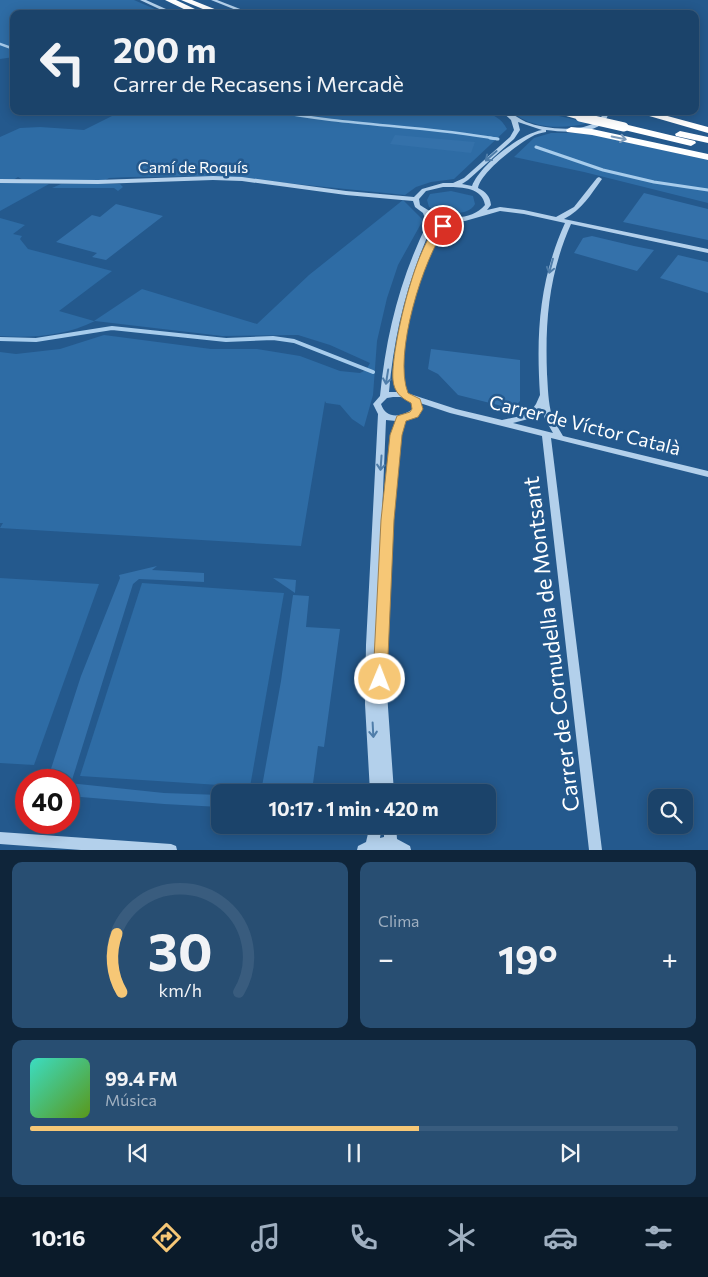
<!DOCTYPE html>
<html lang="es">
<meta charset="utf-8">
<style>
body{margin:0;font-family:Commissioner,sans-serif;background:#284e72;color:#f1f3f6;height:100vh;display:flex;flex-direction:column;font-size:19px;white-space:nowrap}
*{box-sizing:border-box;margin:0}
p{font-size:16px;color:#a0b0c1}
.icon{flex:none;width:28px;height:28px;fill:none;stroke:currentColor;stroke-width:2;stroke-linecap:round;stroke-linejoin:round}
.map{position:relative;height:850px;overflow:hidden}
.side{display:flex;flex-direction:column;gap:12px;padding:12px;background:#0f253a;flex:1}
.side>*{flex:none}
.guide{position:absolute;left:10px;top:10px;width:689px;height:105px;border-radius:10px;box-shadow:0 2px 12px #0003,0 0 0 1px #395c7e;background:#1b436a;color:#f1f3f6;overflow:hidden}
.controls{position:absolute;left:648px;top:789px;display:grid;gap:10px}
.controls a{display:grid;place-items:center;width:45px;height:45px;border-radius:10px;background:#1b436a;box-shadow:0 2px 12px #0003,0 0 0 1px #395c7e;font-size:25px}
.speed{position:absolute;left:15px;top:769px;display:flex;gap:10px;font-size:25px;font-weight:700;text-align:center}
.speed>*{display:grid;place-content:center;width:65px;height:65px;border-radius:50%;background:#1b436a;box-shadow:0 2px 12px #0003,0 0 0 1px #395c7e;line-height:1}
.speed .limit{border:8px solid #d22;background:#fff;color:#111}
.pin{position:absolute;display:grid;place-items:center;width:42px;height:42px;color:#fff;margin:-21px;border:2px solid #fff;border-radius:50%;box-shadow:0 1px 5px #0007}
.me{position:absolute;width:55px;margin:-28px;rotate:1deg;stroke-linejoin:round;filter:drop-shadow(0 0 4px #0008)}
.turn{display:flex;align-items:center;gap:18px;height:105px;padding:0 20px;font-size:22px}
.turn .icon{width:65px;height:65px;stroke-width:2.5}
.turn b{display:block;font-size:35px;line-height:42px}
.big{font-size:38px;font-weight:700;line-height:1.1}
.side .card{flex:1;display:flex;flex-direction:column;justify-content:center;gap:8px;min-width:0;padding:0 18px;border-radius:10px;background:#284e72}
.side .dial{align-items:center;gap:0}
.dial svg{height:130px;overflow:visible;fill:none;stroke:#395c7e;stroke-width:7;stroke-linecap:round;text-anchor:middle}
.dial text{fill:#f1f3f6;stroke:none}
.song{display:flex;align-items:center;gap:15px}
.cover{width:60px;height:60px;border-radius:8px;background:linear-gradient(135deg,hsl(170 70% 55%),hsl(90 70% 35%))}
.played{height:5px;border-radius:2px;background:linear-gradient(90deg,#f6c776 60%,#395c7e 60%)}
.keys{display:flex;justify-content:space-around;direction:ltr}
.heat{display:flex;justify-content:space-between;align-items:center;font-size:28px;direction:ltr}
.side .tiles{flex:1;display:grid;gap:12px;grid-template-columns:1fr 1fr}
.card:last-child{grid-column:span 2}
.trip{position:absolute;left:211px;top:784px;width:285px;height:50px;border-radius:10px;background:#1b436a;box-shadow:0 2px 12px #0003,0 0 0 1px #395c7e;font-weight:700;line-height:50px;text-align:center}
.tab-bar{display:flex;height:80px;justify-content:space-around;align-items:center;background:#0b1b2a;color:#a0b0c1}
.tab-bar .icon{width:35px;height:35px}
.tab-bar .active{color:#f6c776}
.tab-bar b{font-size:22px;color:#f1f3f6}
.map>svg:first-child{display:block}
.green{fill:#2e6ca5}
.lines{fill:none;stroke-linecap:round;stroke-linejoin:round}
.stream-far2{stroke:#a7ccec;stroke-width:2.5}
.stream-far1{stroke:#a7ccec;stroke-width:3}
.stream{stroke:#a7ccec;stroke-width:4}
.building{fill:#3471aa}
.minor{fill:#b3d0eb;fill-rule:evenodd}
.highway{fill:#fff;fill-rule:evenodd}
.highway-bridge{stroke:#fff;stroke-width:9}
.oneway{stroke:#7c9bbb}
.oneway2{stroke:#4f7da9}
.route{fill:#f6c776;stroke:#a0814d}
.labels{text-anchor:middle;stroke-width:5;stroke-linejoin:round;paint-order:stroke}
.far-street-label{font-size:16px;fill:#fff;stroke:#24598d}
.street-label{font-size:19px;fill:#fff;stroke:#24598d}
.near-street-label{font-size:22px;fill:#fff;stroke:#24598d}
</style>
<div class="map">
<svg width="708" height="850" viewBox="0 0 708 850">
<rect width="100%" height="100%" fill="#24598d"/>
<g class="green">
<polygon points="0,0 134,0 166,14 14,14 14,57 0,59"/>
<path d="M122,111H482C494,115 501,118 507,129L454,179L431,182L416,187L405,195L218,176L131,177L109,178L104,181L23,180L18,177L13,180L0,179V137L20,128L40,127L84,130Z"/>
<path d="M511,111H537L590,123C564,129 532,130 511,111Z"/>
<polygon points="551,133 576,133 594,135 708,160 708,203 584,172 514,157 534,138"/>
<polygon points="0,182 49,184 0,211"/>
<polygon points="61,184 120,184 123,187 118,191 114,188 52,188"/>
<path d="M451,191L473,196L475,204C468,218 440,213 429,207L427,200L430,194Z"/>
<path d="M403,200L423,220L398,265L387,298L377,341L373,395L364,427L352,419L340,405L326,403L325,401L301,546L0,528L3,523H0V352L16,354L60,349L104,335L211,349H257L300,356L340,371L360,373L366,370L370,363L330,345L298,335L222,336L95,321C65,336 33,338 0,336V218L25,225L13,234L22,236L20,239L28,249L112,271L59,311L94,321L142,289L257,324L309,275Z"/>
<polygon points="0,578 99,584 34,765 0,763"/>
<polygon points="142,583 284,593 250,787 80,776"/>
</g>
<g class="lines">
<g class="stream-far2">
<polyline points="0,44 14,49"/>
<path d="M274,111C348,126 423,125 497,139"/>
</g>
<g class="stream-far1">
<polyline points="490,138 498,139"/>
<polyline points="536,147 603,170 654,182 708,190"/>
</g>
<polyline class="stream" points="0,339 36,340 112,328 226,340 273,338 294,341 373,372"/>
</g>
<g class="building">
<polygon points="395,135 475,142 471,153 390,144"/>
<polygon points="644,193 708,209 708,240 623,222"/>
<polygon points="116,204 163,216 106,260 92,257 97,253 56,242 92,215 100,217"/>
<polygon points="592,236 634,246 654,250 637,271 574,253 583,238"/>
<polygon points="678,255 708,262 708,293 660,278"/>
<polygon points="431,349 520,360 520,401 514,407 502,406 458,395 438,374 428,369"/>
<polygon points="157,566 152,570 204,573 204,582 139,579 133,584 72,780 59,780 60,776 49,775 81,676 120,578 119,575"/>
<polygon points="273,578 296,580 295,593"/>
<polygon points="293,595 309,596 306,627 340,629 324,747 318,746 312,791 280,788 279,792 261,792 281,681"/>
<polygon points="69,783 164,793 220,795 220,807 164,804 69,796"/>
</g>
<g class="lines">
<g class="minor">
<polygon points="140,0 146,0 177,14 170,14"/>
<polygon points="211,0 217,0 253,14 246,14"/>
<path d="M501,111C510,111 517,118 526,122C544,129 581,133 598,121C601,119 602,115 604,111H610C608,114 607,119 604,122C592,135 562,132 546,130V132C541,133 536,134 531,137C517,145 481,172 478,188C486,192 490,196 491,205L487,210L500,207L524,210L556,217L574,207L597,178L599,177L602,179C591,194 582,210 564,219L708,249V253L571,224C549,274 545,320 547,374C548,388 548,402 552,416C555,423 559,429 563,436L708,471V477L551,438L602,850H589L542,436L450,413L420,403L422,409L417,415L405,420L400,435L392,520L386,625V679L394,792H370L365,704L366,645L378,414L373,404L380,396C386,335 400,279 427,224L423,213L415,207L413,201L346,195L242,181L213,180L98,184L0,183V179L98,180L213,176L242,177L346,191L414,197L422,189L443,183H453L464,178L510,137L514,130L511,120ZM518,122L542,130C520,134 480,165 472,186L462,184L468,180L514,139L520,130ZM443,187C458,187 482,186 485,205C469,224 438,218 420,205L419,199L426,191ZM500,211L524,214L565,223C539,281 536,333 540,395L536,404L531,411L521,416L502,420L456,409L407,393L402,380V363L409,318L416,293L424,268L434,247L444,231L455,221H465ZM431,216L448,220C439,228 432,237 427,247C410,280 400,318 395,354C394,363 393,373 394,381C395,385 397,388 399,392H389C394,333 408,278 433,224ZM393,397C403,397 412,397 414,408C403,417 386,420 381,404L387,398ZM542,409L545,419L553,433L513,423L532,418ZM386,420L396,421L392,435L381,539Z"/>
<polygon points="370,825 382,825 380,838 384,837 384,825 396,825 397,839 410,846 411,850 357,850 358,846 366,842"/>
<polygon points="0,832 171,844 176,846 177,850 81,850 0,844"/>
</g>
<g class="highway">
<polygon points="165,0 176,0 197,10 190,12"/>
<polygon points="181,0 192,0 227,14 215,14"/>
<polygon points="549,111 568,111 583,115 585,117 580,120"/>
<polygon points="632,111 649,111 708,127 708,133"/>
<polygon points="624,124 695,141 696,143 691,146 620,129 620,125"/>
<polygon points="571,127 592,129 708,154 708,160 592,135 567,132 566,130"/>
<polygon points="680,131 708,137 708,143 676,136 675,134"/>
</g>
<polyline class="highway-bridge" points="580,117 624,127"/>
</g>
<defs><path id="oneway-shaft" d="M-6 0H5M1.5-3L5.5 0L1.5 3" fill="none" stroke-width="1.6" stroke-linecap="round" stroke-linejoin="round" transform="scale(1.25)"/></defs>
<use class="oneway" href="#oneway-shaft" transform="translate(619 138) rotate(12)"/>
<g class="oneway2">
<use href="#oneway-shaft" transform="translate(491 156) rotate(139)"/>
<use href="#oneway-shaft" transform="translate(551 266) rotate(105)"/>
<use href="#oneway-shaft" transform="translate(387 377) rotate(99)"/>
<use href="#oneway-shaft" transform="translate(381 463) rotate(94)"/>
<use href="#oneway-shaft" transform="translate(373 730) rotate(87)"/>
</g>
<path class="route" d="M443,223L447,226C423,258 393,355 408,393L420,399L423,409L418,417L406,421L402,435L394,520L387,679L385,683L380,685L375,683L373,679L381,520L390,435L397,416L410,412L412,409L411,403C401,398 394,392 393,380C390,354 417,232 443,223Z"/>
<g class="labels">
<g class="far-street-label">
<text x="193" y="173">Camí de Roquís</text>
</g>
<g class="street-label">
<text transform="translate(585 425) rotate(14)" y="7">Carrer de Víctor Català</text>
</g>
<g class="near-street-label">
<text transform="translate(551 644) rotate(-97)" y="8">Carrer de Cornudella de Montsant</text>
</g>
</g>
</svg>
<div class="controls">
<a><svg class="icon" aria-label="search" viewBox="0 0 24 24"><circle cx="10" cy="10" r="6"/><path d="M15 15l6 6"/></svg></a>
</div>
<div class="speed"><div class="limit">40</div></div>
<div class="pin" style="left:443px;top:226px;background:#d93025"><svg class="icon" aria-label="arrive" viewBox="0 0 24 24"><path d="M6 21V4h12l-3 4 3 4H6"/></svg></div>
<svg class="me" style="left:380px;top:679px" viewBox="-20 -20 40 40"><circle r="17" fill="#f6c776" stroke="#fff" stroke-width="3"/><path d="M0-11L8 9 0 5-8 9z" fill="#fff"/></svg>
<div class="trip">10:17 · 1 min · 420 m</div>
<div class="guide">
<div class="turn"><svg class="icon" aria-label="left" viewBox="0 0 24 24"><path d="M17 20v-9H6M10 6l-5 5 5 5"/></svg><div><b>200 m</b>Carrer de Recasens i Mercadè</div></div>
</div>
</div>
<section class="side">
<div class="tiles">
<div class="card dial"><svg viewBox="0 0 100 80">
<path d="M14 69A42 42 0 1 1 86 69"/>
<path d="M14 69A42 42 0 0 1 11 33" stroke="#f6c776"/>
<text x="50" y="56" font-size="32" font-weight="700">30</text>
<text x="50" y="72" font-size="11">km/h</text>
</svg></div>
<div class="card"><p>Clima</p>
<div class="heat"><a>−</a><b class="big">19°</b><a>+</a></div>
</div>
<div class="card">
<div class="song"><i class="cover"></i><div><b>99.4 FM</b><p>Música</p></div></div>
<div class="played"></div>
<div class="keys"><svg class="icon" aria-label="previous" viewBox="0 0 24 24"><path d="M18 5L8 12l10 7zM5 5v14"/></svg><svg class="icon" aria-label="pause" viewBox="0 0 24 24"><path d="M8 5v14M16 5v14"/></svg><svg class="icon" aria-label="next" viewBox="0 0 24 24"><path d="M6 5l10 7-10 7zM19 5v14"/></svg></div>
</div>
</div>
</section>
<nav class="tab-bar">
<b>10:16</b>
<svg class="icon active" aria-label="directions" viewBox="0 0 24 24"><path d="M12 3l9 9-9 9-9-9zM9 14v-3h6M13 9l2 2-2 2"/></svg>
<svg class="icon" aria-label="music" viewBox="0 0 24 24"><path d="M9 18V5l10-2v13"/><circle cx="6" cy="18" r="3"/><circle cx="16" cy="16" r="3"/></svg>
<svg class="icon" aria-label="phone" viewBox="0 0 24 24"><path d="M5 4h4l2 5-3 2q2 4 5 5l2-3 5 2v4C11 20 4 13 5 4z"/></svg>
<svg class="icon" aria-label="climate" viewBox="0 0 24 24"><path d="M12 3v18M4 7l16 10M4 17L20 7"/></svg>
<svg class="icon" aria-label="car" viewBox="0 0 24 24"><path d="M5 17H2v-5l4-1 3-4h7l3 4 3 1v5h-3M9 17h6M6 11h13"/><circle cx="7" cy="17" r="2"/><circle cx="17" cy="17" r="2"/></svg>
<svg class="icon" aria-label="filters" viewBox="0 0 24 24"><path d="M4 7h16M4 17h16"/><circle cx="9" cy="7" r="2"/><circle cx="15" cy="17" r="2"/></svg>
</nav>
